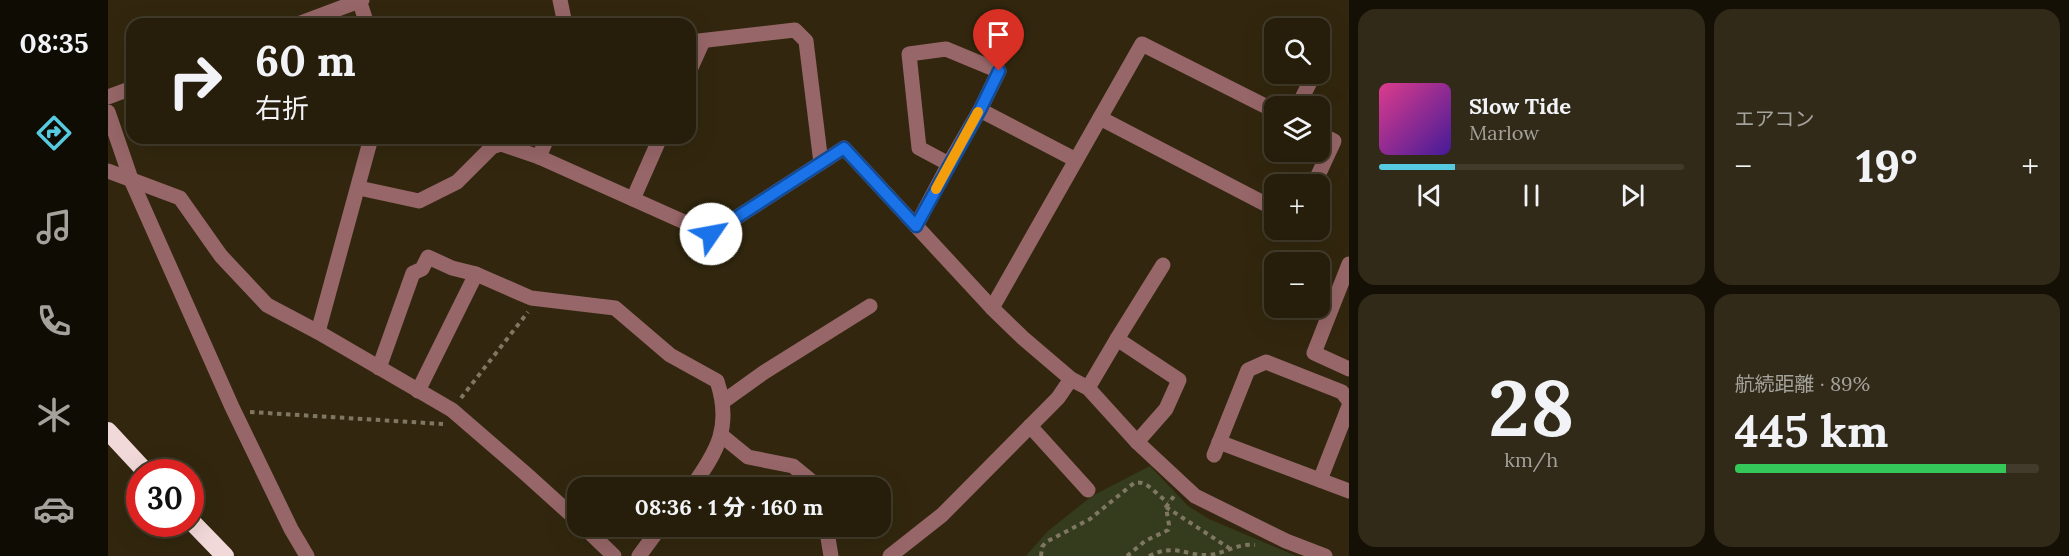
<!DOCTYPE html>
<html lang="ja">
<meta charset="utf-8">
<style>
body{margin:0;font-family:Lora,"Noto Sans JP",serif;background:#322a18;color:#f1f3f6;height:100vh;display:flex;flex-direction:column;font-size:22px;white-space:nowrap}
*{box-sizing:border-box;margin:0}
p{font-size:20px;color:#a4a29c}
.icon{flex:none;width:33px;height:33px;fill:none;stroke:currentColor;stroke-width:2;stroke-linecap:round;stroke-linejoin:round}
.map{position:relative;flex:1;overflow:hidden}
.side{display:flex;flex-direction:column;gap:9px;padding:9px;background:#151006;width:720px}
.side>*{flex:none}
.top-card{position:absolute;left:18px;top:18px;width:570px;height:126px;border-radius:18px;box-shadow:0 6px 24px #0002,0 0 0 2px #423b2b;background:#261d0a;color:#f1f3f6;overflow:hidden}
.fabs{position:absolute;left:1156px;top:18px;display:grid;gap:12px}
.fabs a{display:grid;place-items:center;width:66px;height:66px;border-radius:12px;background:#261d0a;box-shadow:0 6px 24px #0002,0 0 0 2px #423b2b;font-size:30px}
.speed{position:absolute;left:18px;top:459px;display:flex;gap:12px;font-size:30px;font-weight:700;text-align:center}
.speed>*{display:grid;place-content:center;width:78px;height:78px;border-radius:50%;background:#261d0a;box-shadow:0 6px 24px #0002,0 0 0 2px #423b2b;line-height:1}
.speed .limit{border:9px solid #d22;background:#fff;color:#111}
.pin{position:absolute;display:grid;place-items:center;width:51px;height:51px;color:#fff;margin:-62px -26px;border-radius:50% 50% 50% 0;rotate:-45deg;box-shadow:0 0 6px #0007}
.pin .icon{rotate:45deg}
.me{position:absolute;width:66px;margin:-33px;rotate:57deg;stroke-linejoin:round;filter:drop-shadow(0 0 4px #0008)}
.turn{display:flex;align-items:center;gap:21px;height:126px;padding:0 30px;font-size:27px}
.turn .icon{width:78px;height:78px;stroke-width:2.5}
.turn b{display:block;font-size:42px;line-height:51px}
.big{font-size:45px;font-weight:800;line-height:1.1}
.side .widget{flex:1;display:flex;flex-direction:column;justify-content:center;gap:9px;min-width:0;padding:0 21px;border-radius:18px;background:#322a18}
.side .dial{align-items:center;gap:0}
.dial b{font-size:78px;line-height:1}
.song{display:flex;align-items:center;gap:18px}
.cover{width:72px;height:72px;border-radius:9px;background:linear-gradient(135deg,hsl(330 70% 55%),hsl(260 70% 35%))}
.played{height:6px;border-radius:3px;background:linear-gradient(90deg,#55cae0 25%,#423b2b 25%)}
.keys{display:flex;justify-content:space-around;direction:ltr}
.heat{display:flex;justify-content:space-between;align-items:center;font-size:33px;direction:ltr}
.charge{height:9px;border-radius:4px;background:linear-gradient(90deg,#34c759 89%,#423b2b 0)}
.side .tiles{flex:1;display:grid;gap:9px;grid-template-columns:repeat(2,1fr)}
.trip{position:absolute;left:459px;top:477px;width:324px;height:60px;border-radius:18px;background:#261d0a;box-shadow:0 6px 24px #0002,0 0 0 2px #423b2b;font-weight:800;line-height:60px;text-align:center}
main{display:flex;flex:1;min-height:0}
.tabs{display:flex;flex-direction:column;width:108px;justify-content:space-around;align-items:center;background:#0f0c04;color:#a4a29c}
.tabs .icon{width:42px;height:42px}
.tabs .current{color:#55cae0}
.tabs b{font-size:27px;color:#f1f3f6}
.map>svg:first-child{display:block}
.green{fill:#353c1e}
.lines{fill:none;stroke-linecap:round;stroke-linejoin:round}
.path{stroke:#807762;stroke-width:4;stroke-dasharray:4.5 4.5;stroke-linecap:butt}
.minor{stroke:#976668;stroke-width:15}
.highway{stroke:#f2d9d9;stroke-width:18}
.route-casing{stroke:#114b97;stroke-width:15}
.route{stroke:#1a73e8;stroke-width:10}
.slow{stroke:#f59e0b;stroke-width:10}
</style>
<main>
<nav class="tabs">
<b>08:35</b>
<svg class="icon current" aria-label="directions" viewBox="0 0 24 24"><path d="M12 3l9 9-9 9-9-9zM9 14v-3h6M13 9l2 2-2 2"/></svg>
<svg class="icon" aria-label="music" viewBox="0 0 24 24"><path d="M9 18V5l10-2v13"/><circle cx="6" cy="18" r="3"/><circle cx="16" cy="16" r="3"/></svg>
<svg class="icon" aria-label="phone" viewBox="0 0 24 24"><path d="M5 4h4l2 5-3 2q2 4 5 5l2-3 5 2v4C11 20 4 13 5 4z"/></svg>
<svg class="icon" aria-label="climate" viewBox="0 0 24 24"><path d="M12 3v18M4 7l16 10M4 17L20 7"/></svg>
<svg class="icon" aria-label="car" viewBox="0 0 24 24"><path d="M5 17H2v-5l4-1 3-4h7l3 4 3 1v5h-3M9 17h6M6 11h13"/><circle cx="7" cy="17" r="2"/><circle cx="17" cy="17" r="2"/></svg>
</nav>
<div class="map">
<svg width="1241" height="556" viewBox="0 0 1241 556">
<rect width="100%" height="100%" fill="#32270e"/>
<polygon class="green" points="1042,466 1080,506 1101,519 1188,556 918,556 940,531 984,496"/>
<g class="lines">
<g class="path">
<polyline points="353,398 420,312"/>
<polyline points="142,412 335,424"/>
<polyline points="1058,507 1121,548"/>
<path d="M933,556L934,547L938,542L982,519L1026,483C1039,479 1049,496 1060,502"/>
<polyline points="1019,556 1037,541 1060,530 1061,525 1058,507 1066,496"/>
<path d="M1041,556C1068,543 1077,556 1101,555C1118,553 1130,543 1147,545"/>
</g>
<g class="minor">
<polyline points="251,0 259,24"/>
<polyline points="452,0 457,24"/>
<polyline points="190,24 254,0"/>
<polyline points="582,42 687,30 698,41 713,163"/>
<polyline points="582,70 595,41"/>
<polyline points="0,97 24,88"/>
<polyline points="1190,106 1206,74"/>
<polyline points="872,110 841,164 811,148 801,54 838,49 891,71 872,110 968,160"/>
<polyline points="0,112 24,182 124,407 183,529 199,556"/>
<polyline points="992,118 1167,209"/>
<polyline points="431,157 439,138"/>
<polyline points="0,171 72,198 113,256 159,305 210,332 344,410 418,474 470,521"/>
<polyline points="1206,184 1226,141 1212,134"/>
<polyline points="251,188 311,201 349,182 384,147 393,144 431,157 603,234 736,148 884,308 915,338 963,379 980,388 1029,442 1087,496 1178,541 1217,556"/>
<polyline points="525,199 552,138"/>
<polyline points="808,226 841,164"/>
<polyline points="1241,264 1206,353 1241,369"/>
<polyline points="884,308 1034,44 1167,111"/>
<polyline points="210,332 263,138"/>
<polyline points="1009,339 1055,265"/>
<polyline points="271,368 305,273 314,269 320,257 344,268 368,274"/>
<polyline points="980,388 1009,339 1071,380 1058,409 1029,442"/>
<path d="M310,391L368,274L423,298L507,308L562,355L609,381C624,426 610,451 583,488"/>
<polyline points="616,401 655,373 762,306"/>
<polyline points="922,426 980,490"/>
<polyline points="613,435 640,457 685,466 702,480 706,488"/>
<polyline points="1111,442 1241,491"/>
<polyline points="1106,455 1140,370 1158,362 1234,392 1241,401"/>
<polyline points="1212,480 1241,406"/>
<polyline points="475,526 506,556"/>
<polyline points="718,526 723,556"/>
<polyline points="531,556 553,526"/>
<polyline points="782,556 834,515 950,398 963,379"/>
</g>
<g class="highway">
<polyline points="0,431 38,472"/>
<polyline points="82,520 117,556"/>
</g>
</g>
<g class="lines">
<g class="route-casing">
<polyline id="route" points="603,234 736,148 808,226 872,110 891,71"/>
</g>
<use href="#route" class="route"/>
<polyline class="slow" points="828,189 870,112"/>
</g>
</svg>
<div class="fabs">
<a><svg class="icon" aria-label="search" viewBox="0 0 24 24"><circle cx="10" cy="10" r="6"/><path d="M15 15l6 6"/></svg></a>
<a><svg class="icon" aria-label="layers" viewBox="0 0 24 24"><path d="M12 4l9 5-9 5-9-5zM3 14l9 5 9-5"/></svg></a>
<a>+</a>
<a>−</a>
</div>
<div class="speed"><div class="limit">30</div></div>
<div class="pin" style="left:891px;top:71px;background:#d93025"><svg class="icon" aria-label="arrive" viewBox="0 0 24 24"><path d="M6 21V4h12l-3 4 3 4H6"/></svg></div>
<svg class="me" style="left:603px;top:234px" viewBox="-20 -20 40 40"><circle r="19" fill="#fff"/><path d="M0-13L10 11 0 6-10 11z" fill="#1a73e8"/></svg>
<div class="trip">08:36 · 1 分 · 160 m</div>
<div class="top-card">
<div class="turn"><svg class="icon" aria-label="right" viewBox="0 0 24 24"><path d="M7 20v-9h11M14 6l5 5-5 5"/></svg><div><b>60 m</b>右折</div></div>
</div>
</div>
<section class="side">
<div class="tiles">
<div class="widget">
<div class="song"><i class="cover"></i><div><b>Slow Tide</b><p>Marlow</p></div></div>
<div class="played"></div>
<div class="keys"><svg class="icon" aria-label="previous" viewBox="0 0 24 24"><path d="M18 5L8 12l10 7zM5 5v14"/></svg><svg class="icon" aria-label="pause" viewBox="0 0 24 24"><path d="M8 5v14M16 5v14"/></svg><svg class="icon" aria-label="next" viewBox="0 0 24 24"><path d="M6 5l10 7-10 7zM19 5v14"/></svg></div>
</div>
<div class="widget"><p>エアコン</p>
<div class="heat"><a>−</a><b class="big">19°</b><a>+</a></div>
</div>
<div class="widget dial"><b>28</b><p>km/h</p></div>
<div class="widget"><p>航続距離 · 89%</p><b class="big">445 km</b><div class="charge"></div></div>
</div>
</section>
</main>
